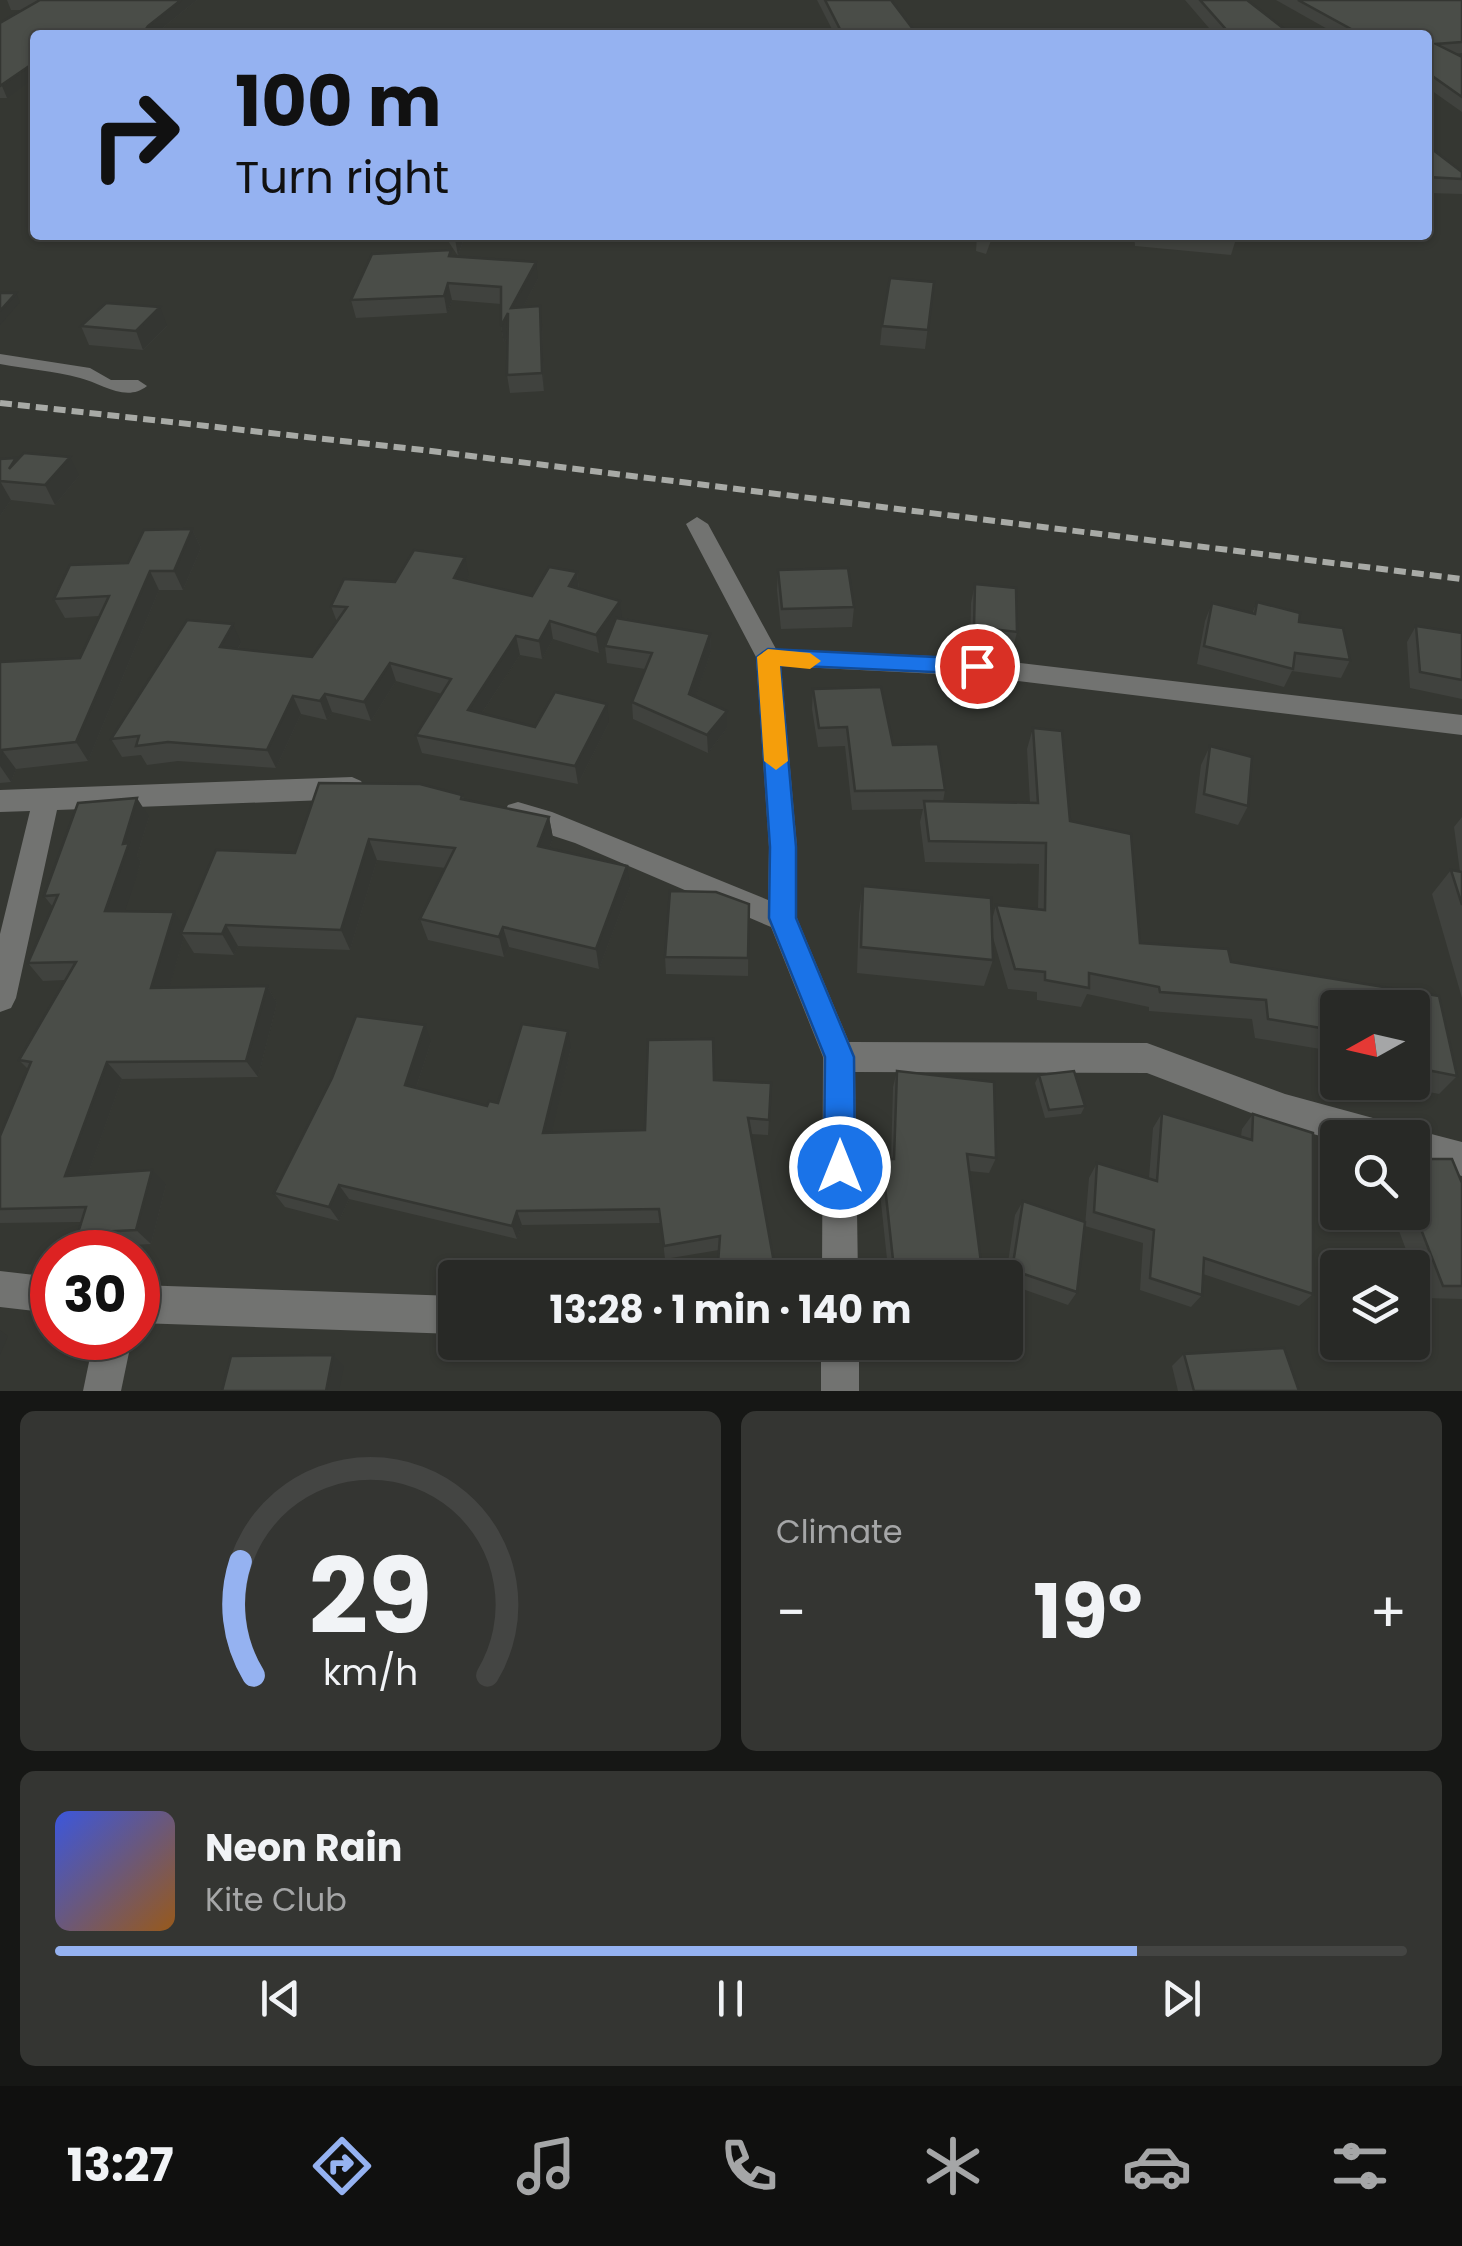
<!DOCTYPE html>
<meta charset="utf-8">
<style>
body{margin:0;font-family:Poppins,sans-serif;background:#343532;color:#f1f3f6;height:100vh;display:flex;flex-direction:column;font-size:38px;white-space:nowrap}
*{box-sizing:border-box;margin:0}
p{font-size:32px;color:#a5a6a7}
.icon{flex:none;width:55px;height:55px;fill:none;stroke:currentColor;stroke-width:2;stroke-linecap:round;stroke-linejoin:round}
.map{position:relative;height:1391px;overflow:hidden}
.details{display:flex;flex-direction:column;gap:20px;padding:20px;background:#161715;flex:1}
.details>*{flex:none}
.guide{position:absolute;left:30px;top:30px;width:1402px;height:210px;border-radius:10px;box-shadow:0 2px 8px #0004,0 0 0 2px #444543;background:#95b2f1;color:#111;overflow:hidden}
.needle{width:65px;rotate:262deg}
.fabs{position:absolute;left:1320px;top:990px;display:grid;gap:20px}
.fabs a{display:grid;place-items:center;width:110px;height:110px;border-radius:10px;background:#282926;box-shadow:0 2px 8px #0004,0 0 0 2px #444543;font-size:50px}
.speed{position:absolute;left:30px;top:1230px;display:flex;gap:20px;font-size:50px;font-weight:700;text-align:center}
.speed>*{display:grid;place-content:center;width:130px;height:130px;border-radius:50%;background:#282926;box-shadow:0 2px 8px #0004,0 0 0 2px #444543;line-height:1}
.speed .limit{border:15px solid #d22;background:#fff;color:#111}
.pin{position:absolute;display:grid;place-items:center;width:85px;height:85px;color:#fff;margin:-42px;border:5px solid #fff;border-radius:50%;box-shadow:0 2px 10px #0007}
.me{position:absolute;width:110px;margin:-55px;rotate:0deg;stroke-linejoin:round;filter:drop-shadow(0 0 8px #0008)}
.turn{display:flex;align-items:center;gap:35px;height:210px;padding:0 40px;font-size:45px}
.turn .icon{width:130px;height:130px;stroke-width:2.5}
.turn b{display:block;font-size:70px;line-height:85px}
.big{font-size:75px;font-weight:700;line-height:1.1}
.details .tile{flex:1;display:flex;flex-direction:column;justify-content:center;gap:15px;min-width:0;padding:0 35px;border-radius:15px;background:#343532}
.details .dial{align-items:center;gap:0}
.dial svg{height:260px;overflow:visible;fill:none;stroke:#444543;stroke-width:7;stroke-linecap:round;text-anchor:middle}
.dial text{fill:#f1f3f6;stroke:none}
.song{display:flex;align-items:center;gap:30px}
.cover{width:120px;height:120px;border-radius:15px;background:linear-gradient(135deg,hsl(230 70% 55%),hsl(30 70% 35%))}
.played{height:10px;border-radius:5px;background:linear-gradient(90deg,#95b2f1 80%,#444543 80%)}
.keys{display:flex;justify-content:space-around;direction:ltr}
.heat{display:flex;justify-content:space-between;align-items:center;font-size:55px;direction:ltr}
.details .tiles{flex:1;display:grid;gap:20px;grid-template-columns:1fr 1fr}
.tile:last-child{grid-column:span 2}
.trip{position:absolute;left:438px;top:1260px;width:585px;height:100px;border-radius:10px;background:#282926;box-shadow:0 2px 8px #0004,0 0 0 2px #444543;font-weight:700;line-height:100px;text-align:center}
.menu{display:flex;height:160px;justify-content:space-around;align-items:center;background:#10100f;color:#a5a6a7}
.menu .icon{width:70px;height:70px}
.menu .active{color:#95b2f1}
.menu b{font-size:45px;color:#f1f3f6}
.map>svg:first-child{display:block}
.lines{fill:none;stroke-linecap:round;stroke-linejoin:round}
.minor{fill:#727371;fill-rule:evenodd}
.rail{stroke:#a8aaa6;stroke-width:6;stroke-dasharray:12 6;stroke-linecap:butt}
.wall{fill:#40423e}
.shaded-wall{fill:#343632}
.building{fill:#4a4d48;stroke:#343632;stroke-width:2.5}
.route{fill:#1a73e8;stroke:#114b97;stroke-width:2.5}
.slow{fill:#f59e0b}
</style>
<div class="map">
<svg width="1462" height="1391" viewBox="0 0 1462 1391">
<rect width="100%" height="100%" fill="#353732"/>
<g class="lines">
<g class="minor">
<path d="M0,354L90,368L111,380H138L147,386C126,403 101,383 80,378C54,371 26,369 0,364Z"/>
<polygon points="697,517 708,524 776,649 977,658 1462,715 1462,735 977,676 781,666 797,847 797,918 849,1042 1147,1043 1285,1094 1384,1121 1396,1126 1400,1135 1412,1129 1462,1142 1462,1176 1412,1163 1412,1138 1338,1138 1338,1141 1285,1126 1147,1073 855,1072 858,1278 822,1278 823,1057 771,927 575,843 508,821 504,813 508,805 518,802 552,812 768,900 769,847 756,657 686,524"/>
<polygon points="352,777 361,781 365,788 361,795 352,799 57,810 16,998 11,1008 0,1012 0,934 30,811 0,812 0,790"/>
<polygon points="0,1271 52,1277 52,1313 0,1307"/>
<polygon points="138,1285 455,1296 455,1334 138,1323"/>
<polygon points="94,1338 132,1338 121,1391 83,1391"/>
<rect x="821" y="1342" width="38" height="49"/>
</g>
<polyline class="rail" points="0,403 423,450 1462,579"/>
</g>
<g class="wall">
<polygon points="7,0 197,0 154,35 35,35 7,98 0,98 0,23 22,10 11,10"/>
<polygon points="817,0 891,0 915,35 835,35"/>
<polygon points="1185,0 1247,0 1292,35 1215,35"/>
<polygon points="1276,0 1462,0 1462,53 1455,54 1462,57 1462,112 1428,88 1428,35 1338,35"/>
<polygon points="1428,146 1461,171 1462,169 1462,194 1428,193"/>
<polygon points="444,235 465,235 458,256"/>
<polygon points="977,235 993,235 986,254 976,251"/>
<polygon points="1134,235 1235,235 1236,239 1231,255 1135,246"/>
<polygon points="452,257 538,279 523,307 542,323 544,391 510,393 507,375 508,336 504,343 501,326 501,304 452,300 447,313 356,318 351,300"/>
<polygon points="934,282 925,349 880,345 882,326"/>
<polygon points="81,326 167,326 143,350 89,345"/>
<polygon points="16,458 17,460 79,476 55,505 11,500 0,516 0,459"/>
<polygon points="192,529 201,548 183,590 159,590 88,761 16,769 11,782 0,783 0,662 80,658 99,616 65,618 54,599 128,563"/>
<polygon points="778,570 854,607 852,627 781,629 777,590"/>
<polygon points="577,572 579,589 622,618 710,634 711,652 695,697 727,711 727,728 708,753 633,719 632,702 645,669 607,663 605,646 607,641 599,653 553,639 542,659 520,655 482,713 535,727 609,723 578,784 422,753 416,735 442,694 396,681 371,721 332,712 327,720 301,714 276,768 178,761 147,765 141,755 122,757 111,739 241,643 238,649 312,657 337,622 331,606 395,582 469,576 466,581 532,596"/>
<polygon points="975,584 1017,632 1012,652 970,647 971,603"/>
<polygon points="1257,602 1299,622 1350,660 1341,678 1292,671 1284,687 1197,664 1205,621 1212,603 1252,614"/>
<polygon points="1416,626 1462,633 1462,699 1410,688 1407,642"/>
<polygon points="881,687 893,745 938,744 945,790 943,802 1030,803 1027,749 1033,728 1062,731 1070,821 1131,834 1140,943 1228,949 1231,962 1439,996 1457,1076 1439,1094 1380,1082 1412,1082 1412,1008 1338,1008 1338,1052 1255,1038 1252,1019 1149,1011 1149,1007 1087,994 1081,1007 1037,1000 1037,992 1008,989 992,934 993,960 984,986 857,973 859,913 863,886 991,898 992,920 996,905 1038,909 1039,864 925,862 920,822 923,809 852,810 845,746 818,747 812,709 813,689"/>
<polygon points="1210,746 1248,806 1238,825 1195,813 1201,765"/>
<polygon points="462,795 464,799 549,817 553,838 549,849 630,887 599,969 509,947 504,957 428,940 420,919 446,868 377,860 350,950 238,946 234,955 194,953 184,937 169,987 267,986 277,1003 258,1077 122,1079 88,1174 166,1185 151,1244 95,1247 78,1233 81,1222 0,1223 0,1136 28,1069 19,1060 65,980 43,981 28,963 53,907 44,896 149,817 137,856 141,862 124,911 184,927 295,853"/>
<polygon points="1462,817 1462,998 1432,894 1451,870 1460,872 1454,827"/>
<polygon points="749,904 748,976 666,974 665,957"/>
<polygon points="431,1042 416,1088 487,1106 498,1103 571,1048 551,1133 645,1130 714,1080 771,1083 768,1135 750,1134 719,1250 665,1259 661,1223 522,1225 517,1239 349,1199 339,1221 285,1207 274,1193 332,1078"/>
<polygon points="897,1071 996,1158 989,1173 969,1171 983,1278 889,1278 878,1174 882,1159 891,1159 893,1087"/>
<polygon points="1039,1075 1085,1106 1081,1114 1045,1118 1035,1083"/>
<polygon points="1162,1113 1241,1136 1242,1129 1253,1114 1313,1294 1299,1306 1203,1274 1202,1295 1191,1307 1140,1290 1143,1243 1085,1226 1089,1178 1097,1163 1149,1178 1153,1128"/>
<polygon points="1412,1159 1462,1183 1462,1299 1424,1298 1392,1212 1412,1212"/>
<polygon points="1023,1201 1077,1292 1068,1305 1005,1283 1015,1215"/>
<polygon points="897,1342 988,1342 984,1349 897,1350"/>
<polygon points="1184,1354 1299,1391 1178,1391 1172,1366"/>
</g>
<g class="shaded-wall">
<polygon points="181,0 197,0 154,35 142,35 148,26"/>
<polygon points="35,62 35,77 7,98 2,86"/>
<polygon points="456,235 465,235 458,256 455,239"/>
<polygon points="536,262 538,279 513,326 511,308"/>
<polygon points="448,283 452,300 447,313 444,296"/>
<polygon points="16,293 20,302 0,325 0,311"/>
<polygon points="540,306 542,323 544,391 542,373"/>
<polygon points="160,307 167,326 143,350 136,331"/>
<polygon points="508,313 511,330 504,343 501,326"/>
<polygon points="70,457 79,476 55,505 45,485"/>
<polygon points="0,481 11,500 0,516"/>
<polygon points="192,529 201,548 183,590 174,571"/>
<polygon points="465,557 469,576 458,597 454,578"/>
<polygon points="150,571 159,590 88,761 76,742"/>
<polygon points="577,572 579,591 569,586"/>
<polygon points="620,601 622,620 599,653 596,635"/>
<polygon points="550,621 553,639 542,659 539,641"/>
<polygon points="233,624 241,643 228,665 220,647"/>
<polygon points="710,634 711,652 690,712 689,694"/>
<polygon points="516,636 520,655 472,728 468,710"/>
<polygon points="390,663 396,681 371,721 364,702"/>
<polygon points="325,694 332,712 327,720 320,701"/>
<polygon points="293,696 301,714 276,768 267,750"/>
<polygon points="607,704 609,723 578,784 575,766"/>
<polygon points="727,711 727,728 708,753 707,735"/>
<polygon points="2,750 16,769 11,782 0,766 0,757"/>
<polygon points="137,798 149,817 137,856 141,862 119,929 105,911 123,844"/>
<polygon points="549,817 553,838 542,868 538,846"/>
<polygon points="369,839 377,860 350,950 341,930"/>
<polygon points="627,866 630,887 599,969 596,949"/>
<polygon points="174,912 186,930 181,933 184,937 164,1005 151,988"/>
<polygon points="226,925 238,946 234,955 222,934"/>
<polygon points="503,927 509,947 504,957 499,937"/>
<polygon points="267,986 277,1003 258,1077 246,1061"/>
<polygon points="425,1025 431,1042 412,1100 405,1085"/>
<polygon points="568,1031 571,1048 548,1148 543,1133"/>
<polygon points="107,1062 122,1079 82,1191 65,1176"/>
<polygon points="152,1170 166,1185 151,1244 136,1230"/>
<polygon points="339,1185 349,1199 339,1221 329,1207"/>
<polygon points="517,1211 522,1225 517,1239 512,1226"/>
<polygon points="0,1330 8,1336 0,1355"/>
<polygon points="333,1355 344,1366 339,1391 326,1391"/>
</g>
<g class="building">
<polygon points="40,0 181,0 148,26 142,35 35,35 35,62 0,86 0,23"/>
<polygon points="825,0 891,0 916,33 843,35"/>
<polygon points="1200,0 1247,0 1292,35 1231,35"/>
<polygon points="1298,0 1462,0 1462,42 1436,44 1462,57 1462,97 1428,73 1428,35 1362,35"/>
<polygon points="1428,146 1462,172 1462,179 1428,177"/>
<polygon points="1192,235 1235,235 1236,239"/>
<polygon points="451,250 449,256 536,262 511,308 540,306 542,373 507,375 508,313 501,326 501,287 448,283 444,296 351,300 372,254"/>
<polygon points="890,278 934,282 928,330 882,326"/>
<polygon points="0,293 16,293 0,311"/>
<polygon points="106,303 160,307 136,331 81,326"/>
<polygon points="24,453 70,457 45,485 0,481 0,459 16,458 9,469"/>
<polygon points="192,529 174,571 150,571 76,742 2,750 0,757 0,662 80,658 109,596 54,599 70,565 128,563 144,530"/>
<polygon points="414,550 465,557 454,578 532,596 549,567 577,572 569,586 620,601 596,635 550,621 539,641 516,636 468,710 535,727 555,692 607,704 575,766 416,735 451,679 390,663 364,702 325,694 320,701 293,696 267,750 168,742 136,746 139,736 111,739 187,620 233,624 220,647 312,657 347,607 331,606 344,579 395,582"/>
<polygon points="848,568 854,607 782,609 778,570"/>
<polygon points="975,584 1016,588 1017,632 974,627"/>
<polygon points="1257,602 1300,613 1299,622 1343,628 1350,660 1295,653 1293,669 1204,646 1212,603 1255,614"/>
<polygon points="616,618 710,634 689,694 727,711 707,735 632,702 652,653 605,646"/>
<polygon points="1416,626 1462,633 1462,680 1420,672"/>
<polygon points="881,687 893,745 938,744 945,790 855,791 847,727 819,728 813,689"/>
<polygon points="1033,728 1062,731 1070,821 1131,834 1140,943 1228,949 1231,962 1439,996 1457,1076 1412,1067 1412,1008 1338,1008 1338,1031 1268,1019 1266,1000 1160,992 1159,987 1089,973 1089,988 1045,980 1045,972 1015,969 996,905 1045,910 1046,843 929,841 924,801 1038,803"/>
<polygon points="1210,746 1252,757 1248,806 1204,794"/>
<polygon points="319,783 420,784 462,795 461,799 549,817 538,846 627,866 596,949 503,927 499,937 420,919 455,848 369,839 341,930 226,925 222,934 181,933 216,850 295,853"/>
<polygon points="137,798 123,844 129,843 105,911 174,912 151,988 267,986 246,1061 107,1062 65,1176 152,1170 136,1230 78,1233 86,1207 0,1209 0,1136 31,1062 19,1060 76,962 28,963 58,895 44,896 78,803"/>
<polygon points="1451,870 1462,872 1462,905"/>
<polygon points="863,886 991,898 993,960 861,947"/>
<polygon points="670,891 716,892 749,904 748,958 665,957"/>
<polygon points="356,1016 425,1025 405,1085 487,1106 489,1101 498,1103 522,1024 568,1031 543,1133 645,1130 648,1040 713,1039 714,1080 771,1083 769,1120 748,1118 773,1257 772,1278 717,1278 720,1236 664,1246 659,1209 517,1211 512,1226 339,1185 329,1207 274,1193 332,1078"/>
<polygon points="897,1071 994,1082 996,1158 967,1154 983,1278 895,1278 882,1159 894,1159"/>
<polygon points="1074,1071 1085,1106 1049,1110 1039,1075"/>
<polygon points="1162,1113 1252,1140 1253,1114 1313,1133 1313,1294 1204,1258 1202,1295 1150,1278 1154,1230 1094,1212 1097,1163 1157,1181"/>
<polygon points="1412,1159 1452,1159 1462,1183 1462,1286 1443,1286 1412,1206"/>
<polygon points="1023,1201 1085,1222 1077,1292 1012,1270"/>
<polygon points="1284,1348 1299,1391 1194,1391 1184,1354"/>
<polygon points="333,1355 326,1391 222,1391 231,1356"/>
</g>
<polygon class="route" points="768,649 977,659 988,666 977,674 780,665 796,847 796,918 854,1057 855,1167 851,1178 840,1183 828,1178 824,1167 825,1057 769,918 770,847 757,657"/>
<polygon class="slow" points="768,649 810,653 821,661 810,669 780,666 788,761 776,770 764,761 757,657"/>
</svg>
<div class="fabs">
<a><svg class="needle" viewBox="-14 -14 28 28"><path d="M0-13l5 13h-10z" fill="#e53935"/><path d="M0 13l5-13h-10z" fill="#a5a6a7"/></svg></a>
<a><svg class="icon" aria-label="search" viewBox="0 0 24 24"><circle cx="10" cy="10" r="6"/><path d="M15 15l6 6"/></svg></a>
<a><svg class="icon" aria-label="layers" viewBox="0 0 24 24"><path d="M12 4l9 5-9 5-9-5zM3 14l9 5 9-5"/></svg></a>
</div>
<div class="speed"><div class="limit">30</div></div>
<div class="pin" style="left:977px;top:666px;background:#d93025"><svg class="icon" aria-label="arrive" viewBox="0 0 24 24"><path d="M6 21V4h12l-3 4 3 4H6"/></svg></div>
<svg class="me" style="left:840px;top:1167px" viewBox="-20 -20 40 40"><circle r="17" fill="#1a73e8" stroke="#fff" stroke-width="3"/><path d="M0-11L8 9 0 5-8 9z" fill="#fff"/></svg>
<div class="trip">13:28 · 1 min · 140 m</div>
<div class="guide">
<div class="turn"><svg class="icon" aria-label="right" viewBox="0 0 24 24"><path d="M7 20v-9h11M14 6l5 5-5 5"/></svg><div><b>100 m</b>Turn right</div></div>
</div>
</div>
<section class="details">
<div class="tiles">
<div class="tile dial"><svg viewBox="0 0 100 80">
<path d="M14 69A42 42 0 1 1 86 69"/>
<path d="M14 69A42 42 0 0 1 10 34" stroke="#95b2f1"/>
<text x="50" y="56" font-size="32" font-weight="700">29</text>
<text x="50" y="72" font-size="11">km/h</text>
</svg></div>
<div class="tile"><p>Climate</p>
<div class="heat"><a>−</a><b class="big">19°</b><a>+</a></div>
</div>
<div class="tile">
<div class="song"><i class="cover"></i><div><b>Neon Rain</b><p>Kite Club</p></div></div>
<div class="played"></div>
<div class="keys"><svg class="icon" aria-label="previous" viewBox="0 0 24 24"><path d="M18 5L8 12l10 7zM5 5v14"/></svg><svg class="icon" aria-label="pause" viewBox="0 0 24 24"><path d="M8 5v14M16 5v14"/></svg><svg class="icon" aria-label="next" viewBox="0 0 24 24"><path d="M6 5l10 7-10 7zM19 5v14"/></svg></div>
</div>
</div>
</section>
<nav class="menu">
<b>13:27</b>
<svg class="icon active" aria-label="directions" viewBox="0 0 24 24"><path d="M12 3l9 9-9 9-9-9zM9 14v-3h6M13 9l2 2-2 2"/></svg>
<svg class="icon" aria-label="music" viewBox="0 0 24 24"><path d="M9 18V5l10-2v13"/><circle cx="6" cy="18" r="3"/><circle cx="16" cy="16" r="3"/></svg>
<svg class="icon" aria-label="phone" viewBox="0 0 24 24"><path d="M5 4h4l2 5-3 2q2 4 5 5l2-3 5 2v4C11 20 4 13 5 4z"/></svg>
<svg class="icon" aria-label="climate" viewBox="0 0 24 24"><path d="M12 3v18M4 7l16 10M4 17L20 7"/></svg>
<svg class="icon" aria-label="car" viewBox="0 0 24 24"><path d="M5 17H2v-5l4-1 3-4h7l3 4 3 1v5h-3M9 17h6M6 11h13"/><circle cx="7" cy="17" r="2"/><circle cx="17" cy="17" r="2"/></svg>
<svg class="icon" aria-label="filters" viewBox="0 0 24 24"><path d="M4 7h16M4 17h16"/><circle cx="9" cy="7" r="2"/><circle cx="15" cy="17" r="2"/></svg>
</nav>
